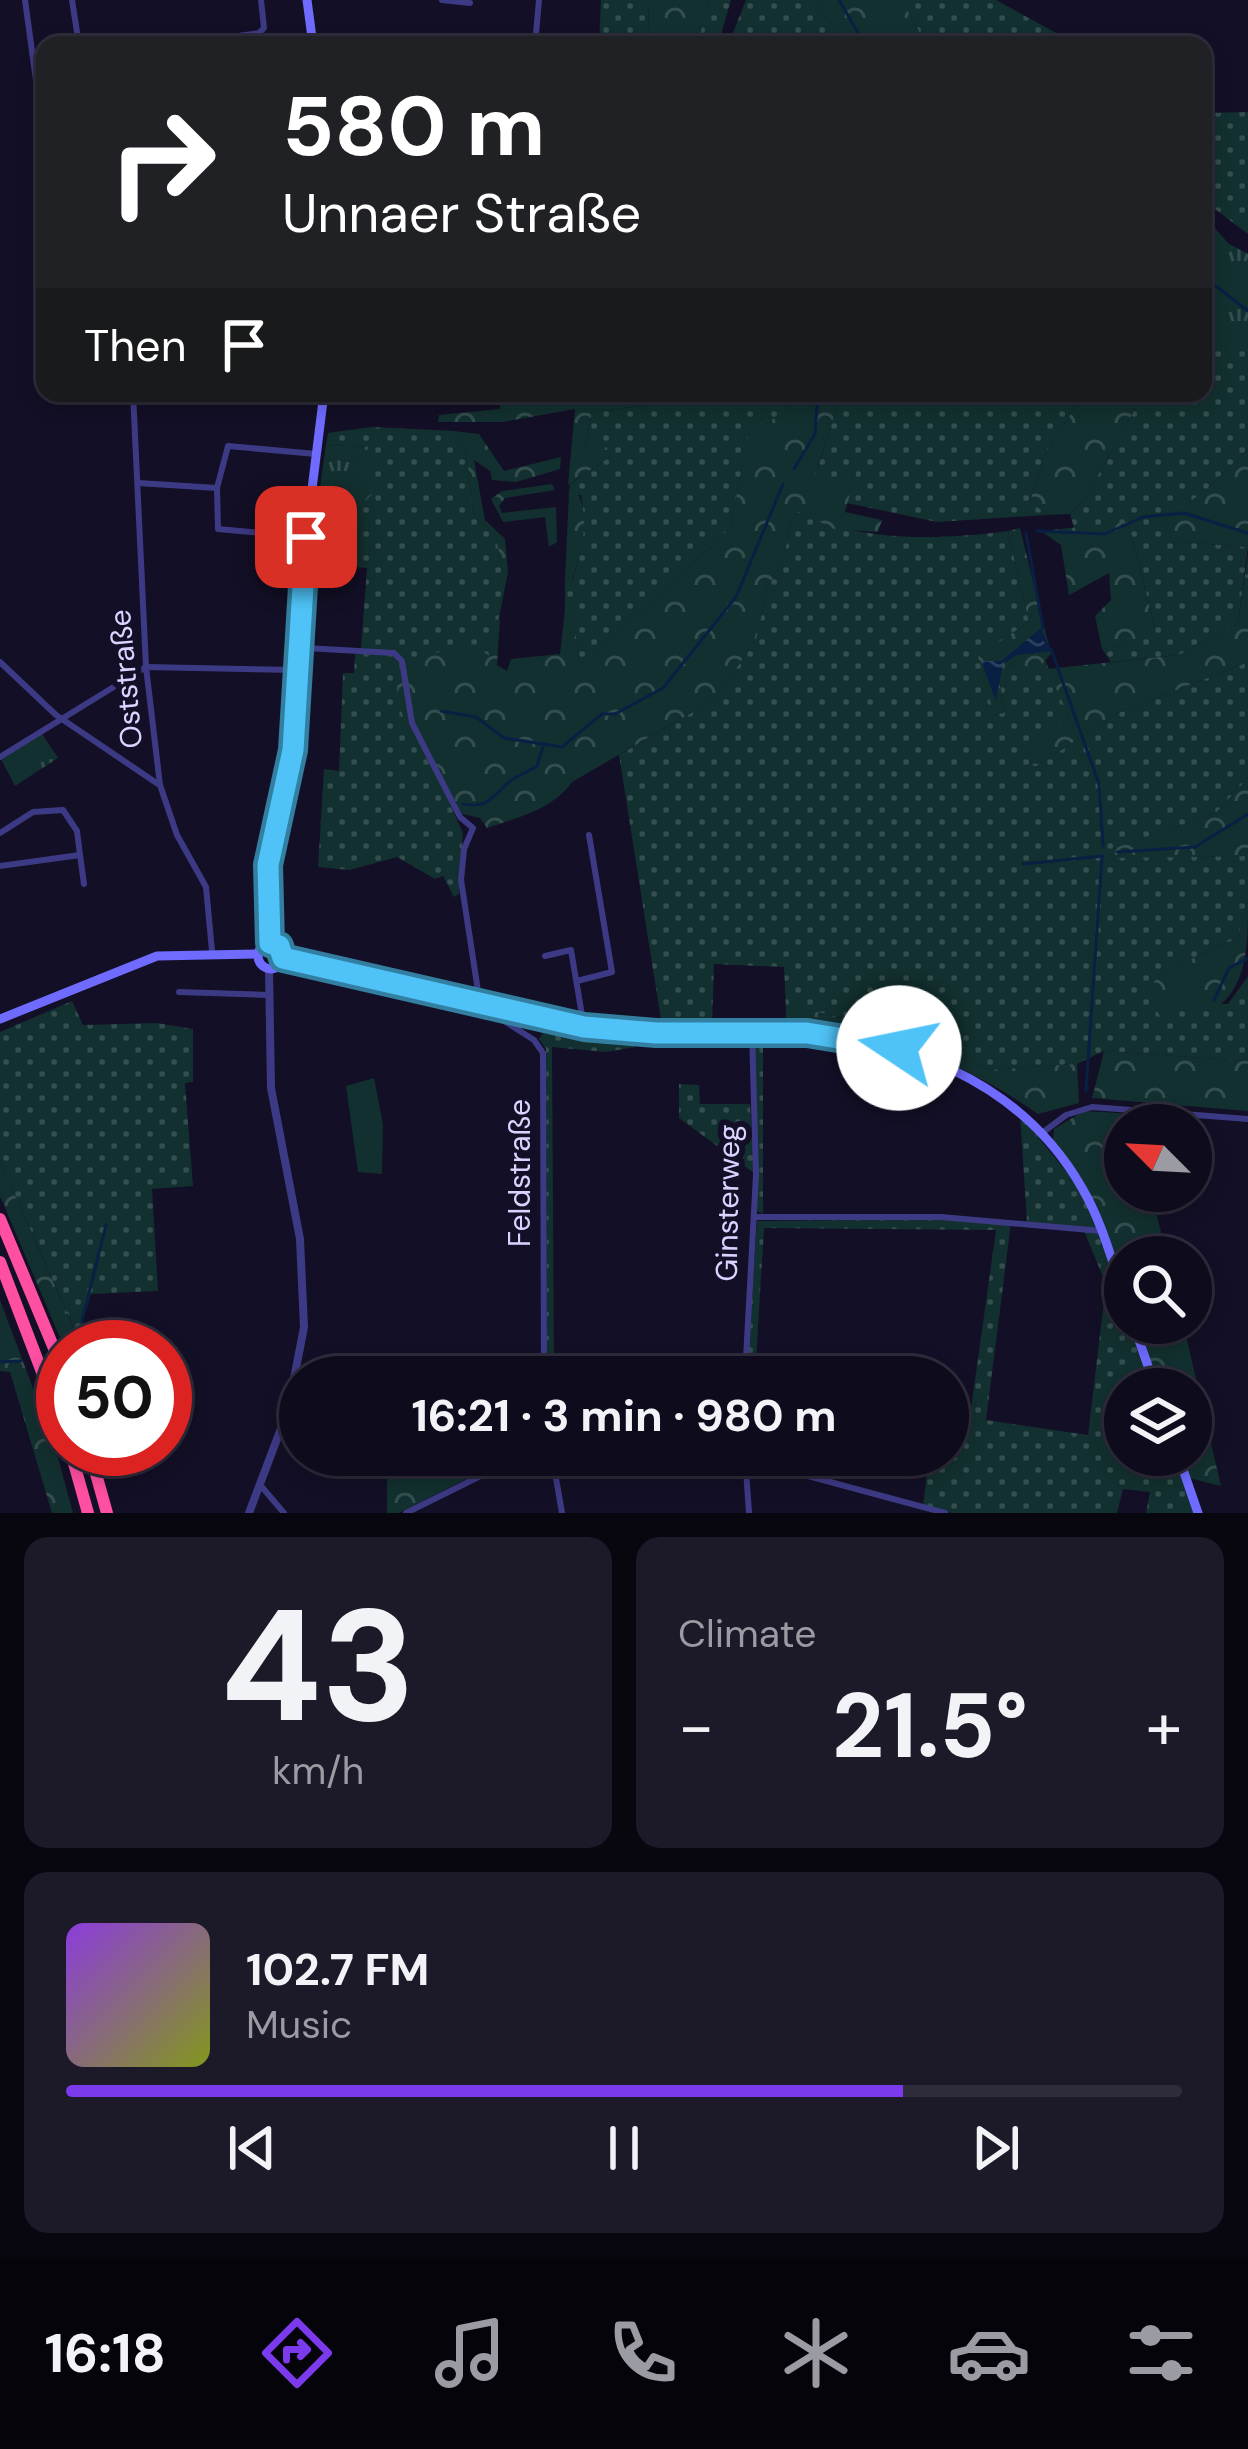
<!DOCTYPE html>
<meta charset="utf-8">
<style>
body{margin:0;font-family:"DM Sans",sans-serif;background:#1c1929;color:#f1f3f6;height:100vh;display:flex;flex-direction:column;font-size:45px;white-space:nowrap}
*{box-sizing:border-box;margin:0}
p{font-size:39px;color:#9b9ba3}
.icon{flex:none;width:66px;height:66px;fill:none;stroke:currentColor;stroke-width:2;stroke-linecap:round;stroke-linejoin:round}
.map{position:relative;height:1513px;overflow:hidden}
.sheet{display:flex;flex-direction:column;gap:24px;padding:24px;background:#08060f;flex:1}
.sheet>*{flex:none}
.top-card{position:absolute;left:36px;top:36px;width:1176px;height:366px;border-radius:24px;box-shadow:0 6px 18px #0003,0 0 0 3px #2e2b3b;background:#202124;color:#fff;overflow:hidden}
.needle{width:78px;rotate:294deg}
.buttons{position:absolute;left:1104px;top:1104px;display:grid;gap:24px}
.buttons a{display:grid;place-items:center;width:108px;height:108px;border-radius:50%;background:#0e0b1c;box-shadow:0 6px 18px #0003,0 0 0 3px #2e2b3b;font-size:60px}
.speed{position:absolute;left:36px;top:1320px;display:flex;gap:24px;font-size:60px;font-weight:700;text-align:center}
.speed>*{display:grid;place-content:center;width:156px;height:156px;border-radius:50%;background:#0e0b1c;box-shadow:0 6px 18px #0003,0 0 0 3px #2e2b3b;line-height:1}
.speed .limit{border:18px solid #d22;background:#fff;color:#111}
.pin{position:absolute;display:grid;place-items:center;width:102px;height:102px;color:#fff;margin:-51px;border-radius:24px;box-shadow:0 6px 18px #0006}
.me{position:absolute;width:132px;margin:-66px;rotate:281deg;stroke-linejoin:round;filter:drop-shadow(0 0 9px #0008)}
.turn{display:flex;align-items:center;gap:42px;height:252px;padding:0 48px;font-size:54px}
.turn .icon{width:156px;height:156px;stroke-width:2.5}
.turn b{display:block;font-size:84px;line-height:102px}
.then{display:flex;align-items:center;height:114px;padding:0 48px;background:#0003;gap:24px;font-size:45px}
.big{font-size:90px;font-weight:700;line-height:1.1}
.sheet .widget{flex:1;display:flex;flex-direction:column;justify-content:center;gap:18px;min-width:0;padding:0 42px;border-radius:24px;background:#1c1929}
.sheet .dial{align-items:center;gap:0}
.dial b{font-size:156px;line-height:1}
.song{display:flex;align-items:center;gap:36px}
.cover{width:144px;height:144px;border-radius:18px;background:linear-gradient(135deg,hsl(270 70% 55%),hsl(70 70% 35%))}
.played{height:12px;border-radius:6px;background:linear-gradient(90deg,#7c3aed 75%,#2e2b3b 75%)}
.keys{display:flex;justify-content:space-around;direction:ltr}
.heat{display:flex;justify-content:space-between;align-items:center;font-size:66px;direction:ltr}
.sheet .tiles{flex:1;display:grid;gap:24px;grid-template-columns:1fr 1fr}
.widget:last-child{grid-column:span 2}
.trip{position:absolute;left:279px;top:1356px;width:690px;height:120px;border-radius:60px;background:#0e0b1c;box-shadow:0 6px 18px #0003,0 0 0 3px #2e2b3b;font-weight:700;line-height:120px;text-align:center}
.menu{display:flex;height:192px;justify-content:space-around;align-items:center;background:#06040b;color:#9b9ba3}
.menu .icon{width:84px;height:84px}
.menu .active{color:#7c3aed}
.menu b{font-size:54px;color:#f1f3f6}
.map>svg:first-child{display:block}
.grass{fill:url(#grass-dots)}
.forest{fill:url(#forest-crowns)}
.park{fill:url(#park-tufts)}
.garden{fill:#12302f}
.water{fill:url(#water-ripples)}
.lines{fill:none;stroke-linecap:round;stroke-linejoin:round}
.stream{stroke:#0a1f44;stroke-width:3}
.minor{stroke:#3d3a85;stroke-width:6}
.tertiary{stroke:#3d3a85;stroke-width:8}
.secondary{stroke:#6f6bff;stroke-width:9}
.motorway{stroke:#ff4fa3;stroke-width:12}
.route-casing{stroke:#337fa1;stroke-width:30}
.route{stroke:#4fc3f7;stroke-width:21}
.labels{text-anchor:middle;stroke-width:12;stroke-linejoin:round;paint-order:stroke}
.street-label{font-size:30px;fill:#d9d4ff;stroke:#130f26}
</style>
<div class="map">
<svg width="1248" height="1513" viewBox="0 0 1248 1513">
<defs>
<pattern id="grass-dots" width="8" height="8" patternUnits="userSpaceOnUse" patternTransform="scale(3)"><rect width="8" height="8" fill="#12302f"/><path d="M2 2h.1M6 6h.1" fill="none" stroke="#344d4e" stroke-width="1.8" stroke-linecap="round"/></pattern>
<pattern id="forest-crowns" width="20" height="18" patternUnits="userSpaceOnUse" patternTransform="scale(3)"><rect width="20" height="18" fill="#12302f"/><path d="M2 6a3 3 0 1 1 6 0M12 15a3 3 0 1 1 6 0" fill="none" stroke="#344d4e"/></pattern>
<pattern id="park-tufts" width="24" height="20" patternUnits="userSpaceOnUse" patternTransform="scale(3)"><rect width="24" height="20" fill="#12302f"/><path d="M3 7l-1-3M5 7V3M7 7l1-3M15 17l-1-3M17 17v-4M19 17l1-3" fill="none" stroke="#344d4e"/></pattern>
<pattern id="water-ripples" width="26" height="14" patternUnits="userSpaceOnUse" patternTransform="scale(3)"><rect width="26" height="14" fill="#0a1f44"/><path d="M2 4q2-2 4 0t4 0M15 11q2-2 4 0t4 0" fill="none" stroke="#2d3f60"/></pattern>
</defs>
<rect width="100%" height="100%" fill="#130f26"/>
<g class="grass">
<polygon points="601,0 648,0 649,37 698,41 708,0 731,0 718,45 599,45"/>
<polygon points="746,0 814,0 847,45 728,45"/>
<polygon points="902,0 996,0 1078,45 926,45"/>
<polygon points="1248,112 1248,234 1203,200 1203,113"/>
<polygon points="1203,326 1248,336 1248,449 1204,492 1165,519 1170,541 1248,547 1238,623 1179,655 1111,662 1102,649 1127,645 1155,627 1128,522 1075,531 1070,514 1084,500 1144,393 1203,393"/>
<path d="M740,393H790L786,414L750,429L730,528L592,657L579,660L572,610H565V581L573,579C581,550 586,525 581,495L569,492L570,484L611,456L585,448L592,412Z"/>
<polygon points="841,393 1084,393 1047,451 1030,500 1047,515 937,522 847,503 851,485 814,480"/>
<polygon points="372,427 454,431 466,451 474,516 496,536 503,572 508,572 491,658 436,773 463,833 459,894 454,897 443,876 435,879 397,857 350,870 318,867 324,769 339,771 343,673 354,673 355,655 361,649 367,568 313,564 315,553 327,553 333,502 365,501 372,447 326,445 328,433"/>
<path d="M798,511C860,543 940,540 1008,531L1029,622L979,656L995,715L1004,712L996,660L1018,644L1010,664L1032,674L1045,660L1070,718L1021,751L1035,767L1118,713L1248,662V778L1216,813L1116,848L1115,857L1248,856V901L1238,938L1162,972L1187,1004H1228L1248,976V1061L1104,1051L1077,1064L988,1070L918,1036L809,1010H786L784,967L714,964L712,1027L662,1026L619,755L715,699L756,639L768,586L784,559L790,522Z"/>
<polygon points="72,1001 83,1025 157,1023 193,1029 193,1082 185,1083 193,1186 152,1189 158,1291 91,1294 78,1337 0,1161 0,1032"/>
<polygon points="551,1019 628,1032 636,1047 606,1052 552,1047 554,1377 547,1377 546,1049 539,1039"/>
<polygon points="754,1034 763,1034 763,1214 756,1210"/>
<polygon points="679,1084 699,1085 700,1104 750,1104 754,1173 679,1118"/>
<polygon points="1020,1115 1079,1187 1099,1230 1027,1222"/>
<polygon points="942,1219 1011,1223 986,1420 1088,1435 1106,1284 1084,1231 1100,1232 1125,1305 1125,1323 1131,1323 1153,1389 1125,1389 1125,1455 1175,1455 1194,1513 1146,1513 1150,1492 1123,1489 1117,1513 951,1513 923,1506 929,1455 948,1455 948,1414 970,1416 996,1230 764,1228 755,1377 747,1377 757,1221"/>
</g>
<g class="forest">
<polygon points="648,0 708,0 699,41 649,37"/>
<polygon points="814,0 902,0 926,45 847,45"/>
<polygon points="501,393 740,393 592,412 585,447 606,447 611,456 568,485 575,409 503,422 438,422 439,415 500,409"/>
<path d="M790,393H841L814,479L837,480L858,466L845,512L882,520L878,532L834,529L798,511L790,522L784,559L768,586L756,639L715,699L572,782C552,810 519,817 487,828L480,818L462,814C441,770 379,715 402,661L472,644L491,657L495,620L500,619L497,665L507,671L511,659L560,654L565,610L572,609L579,659L592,657L730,528L750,428L786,414Z"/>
<polygon points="1084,393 1144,393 1084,500 1070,514 1047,515 1030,501 1047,451"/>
<polygon points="454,431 479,434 504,471 561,457 560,469 516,482 492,480 490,471 474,460 485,520 505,539 508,572 503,573 496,536 474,516 466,451"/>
<polygon points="326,445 372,447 375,491 365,501 333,502 327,554 318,553 320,487 356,486 361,468 356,462 324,459"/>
<polygon points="1248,449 1248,547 1169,541 1165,518 1204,492"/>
<polygon points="552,484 555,490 505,498 499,506 502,513 556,507 557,542 549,547 545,517 503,522 491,499 502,491"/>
<path d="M576,490C592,517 581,551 572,580L565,581L569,492Z"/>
<polygon points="1128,522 1155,628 1127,645 1102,649 1095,616 1111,600 1109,573 1069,595 1061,545 1041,531"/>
<polygon points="1020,528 1051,654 1032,675 1009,663 1016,646 996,660 1004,713 994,715 978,656 1029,622 1008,531"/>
<polygon points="1248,554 1248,662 1118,713 1035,767 1020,751 1070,718 1047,669 1179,655 1238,623"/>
<polygon points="1248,778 1248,856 1115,858 1115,848 1216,813"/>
<path d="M1248,901C1248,945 1248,991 1210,1012L1187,1004L1160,1016L1146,992L1162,972L1238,938Z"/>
<path d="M786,1010H809L918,1036L988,1070L1077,1064L1079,1103L1038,1114C959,1059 882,1031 786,1025Z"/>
<polygon points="1104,1051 1248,1061 1248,1111 1092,1098"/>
<polygon points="1084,1111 1151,1115 1140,1125 1125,1125 1125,1191 1151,1191 1167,1257 1125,1257 1125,1291 1083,1182 1053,1140 1054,1129"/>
<polygon points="0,1161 82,1347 64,1347 0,1196"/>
<polygon points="0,1300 56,1450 73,1513 52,1513 10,1372 0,1371"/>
<polygon points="1136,1323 1183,1323 1221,1486 1189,1478 1181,1455 1191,1455 1191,1389 1159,1389"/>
<polygon points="414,1455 514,1455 399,1513 387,1513 387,1460"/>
</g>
<g class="park">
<polygon points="1203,215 1229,244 1248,254 1248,350 1227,344 1203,326"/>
<polygon points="324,459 356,462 361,468 356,486 320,487"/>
<polygon points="40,731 58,758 15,786 0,757"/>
</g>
<polygon class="garden" points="374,1078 383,1124 382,1174 358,1172 346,1086"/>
<polygon class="water" points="1041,628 1051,651 1017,655 1003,664 996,701 981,661 1001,661"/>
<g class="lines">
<g class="stream">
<polyline points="839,0 865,45"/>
<polyline points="1203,276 1248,311"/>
<polyline points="794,469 815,434 818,393"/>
<polyline points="1037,531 1105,534 1143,517 1184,513 1248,533"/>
<polyline points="1026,533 1043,628"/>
<polyline points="1051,649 1099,784 1103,846"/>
<polyline points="441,711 476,717 504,738 562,747 602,714 615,714 663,688 736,597 783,484"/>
<path d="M463,804C488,809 492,797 509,782C516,776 528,772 537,766L544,744"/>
<polyline points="1117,852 1195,847 1248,814"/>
<polyline points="1023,864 1102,856 1086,1091"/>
<polyline points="1214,1000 1229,968 1248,958"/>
<polyline points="82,1321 106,1225"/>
<polyline points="0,1362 21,1361"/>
</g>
<g class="minor">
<polyline points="25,0 45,146"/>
<polyline points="72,0 79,45"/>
<polyline points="442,0 470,3"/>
<polyline points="82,45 104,45"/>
<polyline points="172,45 259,33 264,28 261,0"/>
<polyline points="535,45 539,0"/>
<polyline points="133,393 146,667 160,785 177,835 206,887 212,951"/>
<polyline points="138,483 217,488"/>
<polyline points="306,537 218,529 217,488 228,446 316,454"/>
<polyline points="305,648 394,653 402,661 412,723 460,817 473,828 464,849 461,880 480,1004"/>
<polyline points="0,662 56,715 158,784"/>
<polyline points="0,757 146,667 297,670"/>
<polyline points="0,833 33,812 63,810 77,831 80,855 0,866"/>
<polyline points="80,855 84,884"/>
<polyline points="545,956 571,950 584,1027"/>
<polyline points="577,981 612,972 589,835"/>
<polyline points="179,992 269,995"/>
<polyline points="490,1012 534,1040 543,1053 544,1377"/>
<polyline points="1042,1133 1066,1115 1092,1107 1248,1119"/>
<polyline points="754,1217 941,1217 1102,1231"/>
<polyline points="745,1377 756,1175 752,1031"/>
<polyline points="552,1455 562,1513"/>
<polyline points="695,1455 745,1459 945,1513"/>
<polyline points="745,1455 749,1513"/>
<polyline points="261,1486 284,1513"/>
<polyline points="406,1513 523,1455"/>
</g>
<polyline class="tertiary" points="249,1513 288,1410 304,1327 300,1239 271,1088 269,969"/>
<g class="secondary">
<polyline points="307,0 313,45"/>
<polyline points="270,943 268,865 293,750 306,537 324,393"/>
<circle cx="271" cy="956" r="13"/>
<path d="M283,958C390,980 497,1017 605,1030C663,1036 721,1029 779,1031C899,1034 1020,1079 1082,1188C1102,1222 1112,1261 1125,1299"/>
<polyline points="0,1019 157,956 258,954"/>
<polyline points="1133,1323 1156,1389"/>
<polyline points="1178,1455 1198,1513"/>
</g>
<g class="motorway">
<polyline points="0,1219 63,1370"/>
<polyline points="0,1262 63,1427"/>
<polyline points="70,1449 88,1513"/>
<polyline points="89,1449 107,1513"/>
</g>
</g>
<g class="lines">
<g class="route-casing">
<polyline id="route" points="306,537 293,750 268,865 270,943 279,946 283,958 584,1027 656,1033 807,1033 899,1048"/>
</g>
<use href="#route" class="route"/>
</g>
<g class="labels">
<g class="street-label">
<text transform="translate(126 679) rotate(-95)" y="10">Oststraße</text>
<text transform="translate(520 1173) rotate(-90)" y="10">Feldstraße</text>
<text transform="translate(728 1203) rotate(-89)" y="10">Ginsterweg</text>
</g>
</g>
</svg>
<div class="buttons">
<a><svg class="needle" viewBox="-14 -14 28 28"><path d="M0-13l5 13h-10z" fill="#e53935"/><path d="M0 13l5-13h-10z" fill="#9b9ba3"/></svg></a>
<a><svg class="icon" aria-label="search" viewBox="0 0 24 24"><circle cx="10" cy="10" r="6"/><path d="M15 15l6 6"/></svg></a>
<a><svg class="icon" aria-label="layers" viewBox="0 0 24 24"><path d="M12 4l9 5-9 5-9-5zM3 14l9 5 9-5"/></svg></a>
</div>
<div class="speed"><div class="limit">50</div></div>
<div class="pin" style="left:306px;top:537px;background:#d93025"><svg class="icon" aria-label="arrive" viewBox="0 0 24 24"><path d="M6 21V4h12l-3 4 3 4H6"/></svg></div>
<svg class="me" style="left:899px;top:1048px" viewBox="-20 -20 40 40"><circle r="19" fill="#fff"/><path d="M0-13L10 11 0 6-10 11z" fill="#4fc3f7"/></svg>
<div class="trip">16:21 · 3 min · 980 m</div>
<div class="top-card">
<div class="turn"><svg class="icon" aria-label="right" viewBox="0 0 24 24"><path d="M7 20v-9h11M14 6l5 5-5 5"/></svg><div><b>580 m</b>Unnaer Straße</div></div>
<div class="then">Then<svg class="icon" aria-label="arrive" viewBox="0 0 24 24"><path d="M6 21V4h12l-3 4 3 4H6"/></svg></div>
</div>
</div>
<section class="sheet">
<div class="tiles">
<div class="widget dial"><b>43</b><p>km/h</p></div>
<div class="widget"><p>Climate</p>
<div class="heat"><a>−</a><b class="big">21.5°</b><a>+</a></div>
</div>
<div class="widget">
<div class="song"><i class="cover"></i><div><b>102.7 FM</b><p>Music</p></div></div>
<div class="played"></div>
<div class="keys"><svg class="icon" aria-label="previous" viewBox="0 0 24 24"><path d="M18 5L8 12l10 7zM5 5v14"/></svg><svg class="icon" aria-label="pause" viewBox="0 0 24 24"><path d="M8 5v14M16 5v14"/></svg><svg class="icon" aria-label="next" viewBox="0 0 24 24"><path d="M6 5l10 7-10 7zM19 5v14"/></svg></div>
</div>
</div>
</section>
<nav class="menu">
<b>16:18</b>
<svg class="icon active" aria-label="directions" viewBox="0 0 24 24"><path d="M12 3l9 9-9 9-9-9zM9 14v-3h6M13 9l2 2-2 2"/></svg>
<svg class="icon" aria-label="music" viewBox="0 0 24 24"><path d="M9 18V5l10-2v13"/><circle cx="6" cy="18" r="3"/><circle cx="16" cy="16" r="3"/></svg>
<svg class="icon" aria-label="phone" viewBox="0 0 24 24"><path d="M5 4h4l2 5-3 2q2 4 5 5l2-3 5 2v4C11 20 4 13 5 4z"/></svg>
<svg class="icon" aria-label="climate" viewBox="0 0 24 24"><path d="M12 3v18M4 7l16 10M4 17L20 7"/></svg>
<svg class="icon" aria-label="car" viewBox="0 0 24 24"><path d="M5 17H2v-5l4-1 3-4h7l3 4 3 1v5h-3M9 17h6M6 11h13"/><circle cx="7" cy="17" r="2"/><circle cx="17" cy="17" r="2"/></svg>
<svg class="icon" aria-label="filters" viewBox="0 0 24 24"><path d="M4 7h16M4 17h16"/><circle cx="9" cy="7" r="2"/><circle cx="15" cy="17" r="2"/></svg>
</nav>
